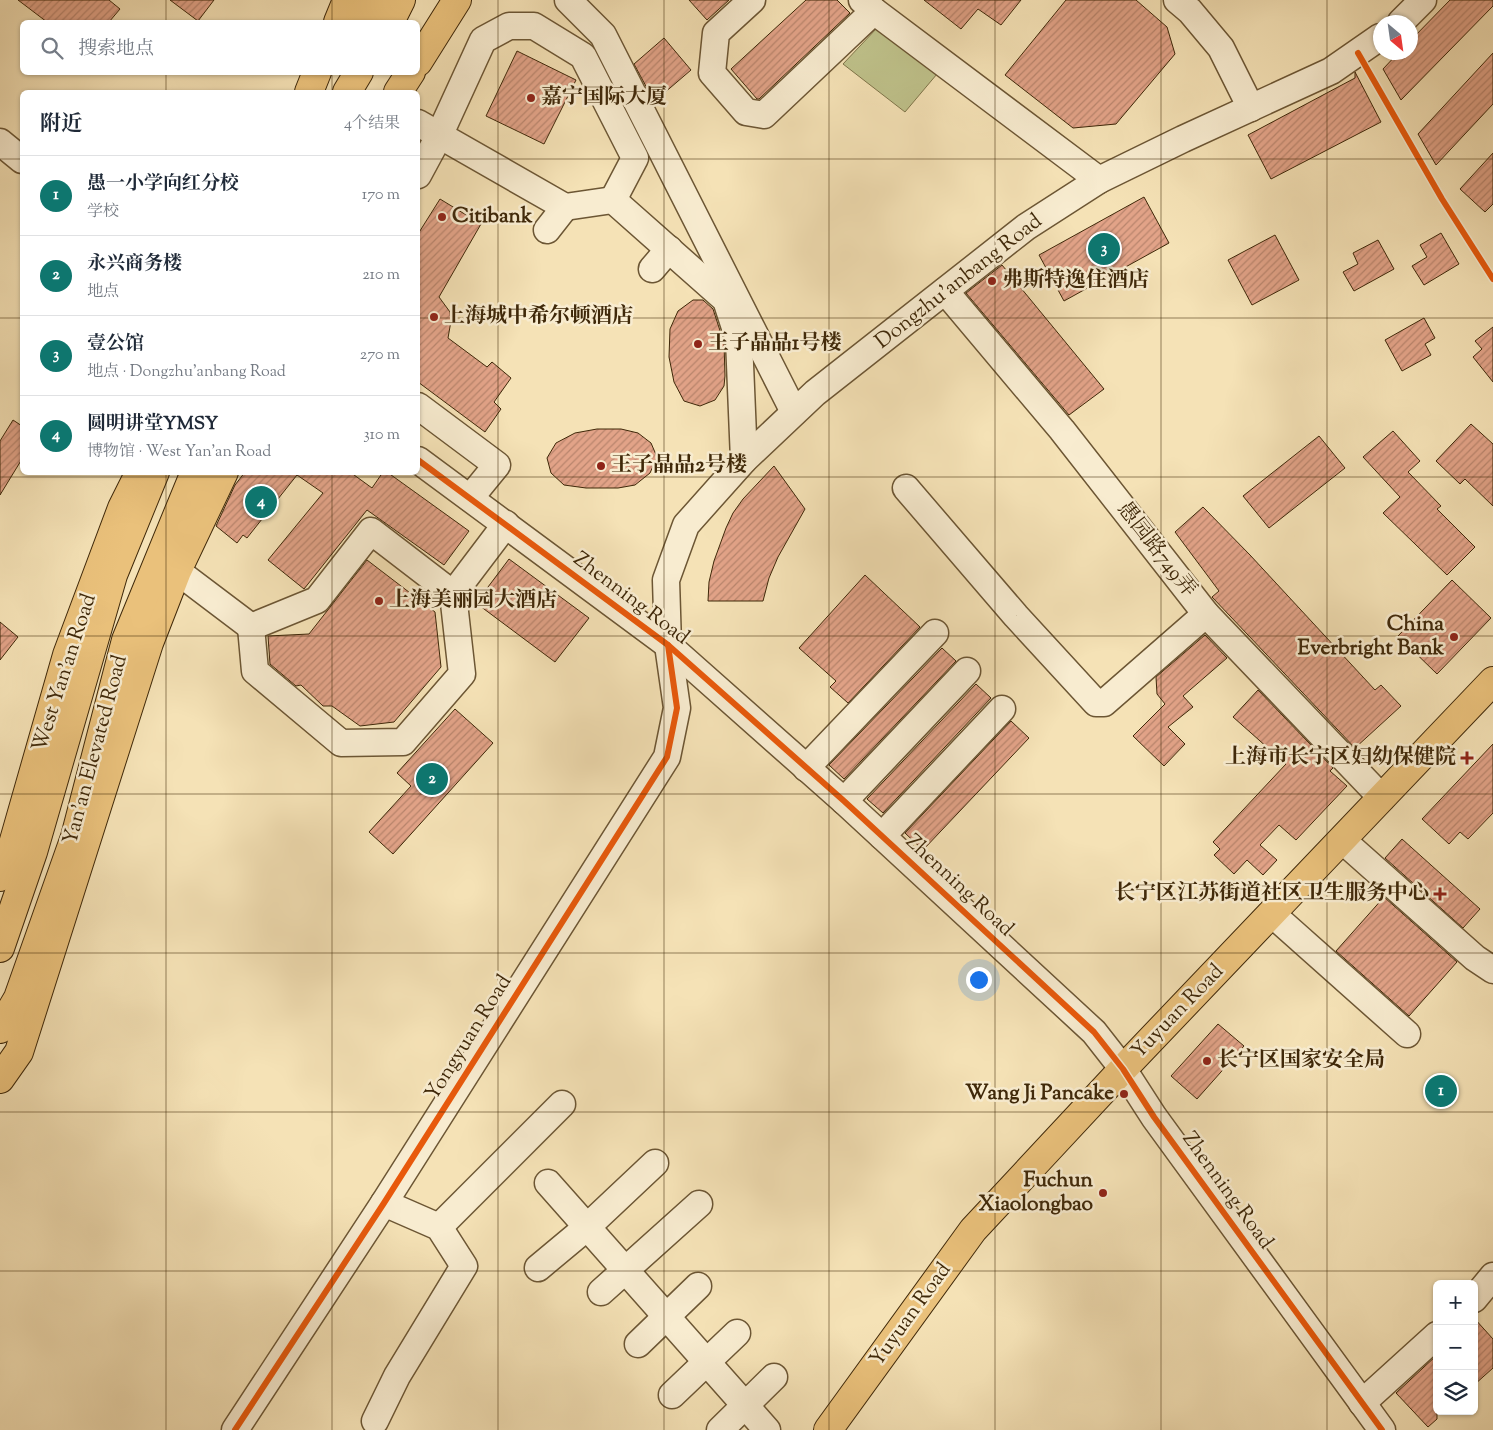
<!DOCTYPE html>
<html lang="zh">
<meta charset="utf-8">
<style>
body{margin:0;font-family:"Sorts Mill Goudy","Noto Serif SC",serif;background:#f2f2f3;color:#1f2937}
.controls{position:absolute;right:15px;bottom:15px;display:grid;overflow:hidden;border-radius:8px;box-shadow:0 1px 4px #0004}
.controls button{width:45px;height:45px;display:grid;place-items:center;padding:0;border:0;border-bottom:1px solid #e0e1e3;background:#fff;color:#1f2937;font:25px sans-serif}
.compass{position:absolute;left:1373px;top:15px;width:45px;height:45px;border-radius:50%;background:#fff;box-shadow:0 1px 4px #0004;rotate:151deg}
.you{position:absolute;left:978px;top:979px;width:18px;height:18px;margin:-12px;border:4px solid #fff;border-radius:50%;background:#1a73e8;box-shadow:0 0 0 8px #1a73e833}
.badge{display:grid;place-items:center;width:32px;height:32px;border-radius:50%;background:#0f766e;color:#fff;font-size:16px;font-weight:700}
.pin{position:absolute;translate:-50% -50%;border:2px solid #fff;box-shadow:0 1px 5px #0006}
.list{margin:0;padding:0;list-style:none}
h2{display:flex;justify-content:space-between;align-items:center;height:65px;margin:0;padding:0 20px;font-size:21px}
h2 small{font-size:16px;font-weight:400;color:#747a83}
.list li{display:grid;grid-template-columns:32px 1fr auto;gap:15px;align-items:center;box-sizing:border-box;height:80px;padding:0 20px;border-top:1px solid #e0e1e3}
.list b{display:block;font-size:19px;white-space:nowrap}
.list p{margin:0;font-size:16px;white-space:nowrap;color:#747a83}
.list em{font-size:16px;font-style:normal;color:#747a83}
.icon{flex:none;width:28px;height:28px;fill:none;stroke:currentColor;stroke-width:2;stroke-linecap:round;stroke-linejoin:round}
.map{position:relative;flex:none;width:1493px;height:1430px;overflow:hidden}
.search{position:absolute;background:#fff;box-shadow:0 1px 4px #0004;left:20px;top:20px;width:400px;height:55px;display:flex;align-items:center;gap:12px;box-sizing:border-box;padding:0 18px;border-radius:8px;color:#747a83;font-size:19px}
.panel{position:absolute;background:#fff;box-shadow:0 1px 4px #0004;left:20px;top:90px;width:400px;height:385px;border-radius:8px}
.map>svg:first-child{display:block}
.garden{fill:#bfc28b;stroke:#7f754a}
.building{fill:url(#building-hatch);stroke:#3f2809}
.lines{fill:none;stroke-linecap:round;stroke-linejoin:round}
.minor-casing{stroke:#6c5634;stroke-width:29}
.major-casing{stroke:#3f2809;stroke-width:30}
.highway-casing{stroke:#3f2809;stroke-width:30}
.minor{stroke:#f8ecd0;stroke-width:26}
.major{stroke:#eac17b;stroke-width:28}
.highway{stroke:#eac17b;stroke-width:28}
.cycleway-casing{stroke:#f8ecd0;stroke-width:9}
.cycleway{stroke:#e8590c;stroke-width:6}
.grid{fill:none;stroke:#3f2809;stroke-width:1;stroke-opacity:0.55}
.poi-dot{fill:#8f2418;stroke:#f8ecd0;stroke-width:2}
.labels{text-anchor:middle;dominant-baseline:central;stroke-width:5;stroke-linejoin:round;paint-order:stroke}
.poi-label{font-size:21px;font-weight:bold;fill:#3f2809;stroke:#f8ecd0;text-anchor:start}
.street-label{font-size:21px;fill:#3f2809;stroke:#f8ecd0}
</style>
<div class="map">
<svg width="1493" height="1430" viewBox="0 0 1493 1430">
<defs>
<pattern id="building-hatch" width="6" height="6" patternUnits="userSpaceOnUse" patternTransform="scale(1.25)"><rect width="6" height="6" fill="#e2a388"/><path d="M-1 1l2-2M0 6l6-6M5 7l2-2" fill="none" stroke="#b9856d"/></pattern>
</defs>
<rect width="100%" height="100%" fill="#f5e2b6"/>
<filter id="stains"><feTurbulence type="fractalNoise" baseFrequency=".004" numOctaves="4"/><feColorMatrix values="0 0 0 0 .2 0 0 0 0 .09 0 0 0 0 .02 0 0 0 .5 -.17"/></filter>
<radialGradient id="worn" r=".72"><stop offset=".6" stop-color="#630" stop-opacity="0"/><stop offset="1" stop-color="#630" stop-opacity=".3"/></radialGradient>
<!-- garden -->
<polygon class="garden" points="877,28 937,74 905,112 843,64"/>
<!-- building -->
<g class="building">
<polygon points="18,0 109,0 120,9 109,22 47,22"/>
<polygon points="170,0 214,0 198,21"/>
<polygon points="689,0 729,0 707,20"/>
<polygon points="806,0 837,0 850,13 759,99 757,99 731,69"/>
<polygon points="924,0 1021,0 1001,25 978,9 961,29"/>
<polygon points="1066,0 1136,0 1167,27 1175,54 1116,124 1073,128 1005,75"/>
<polygon points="1450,0 1493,0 1493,6 1401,100 1383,69 1399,52 1410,52 1410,41"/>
<polygon points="664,38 691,70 656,100 648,90 634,64"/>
<polygon points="517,51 576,80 544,144 486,116"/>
<polygon points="1493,53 1493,104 1436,165 1418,134"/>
<polygon points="1355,72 1381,122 1271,179 1248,135 1355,78"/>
<polygon points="1493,153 1493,204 1485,212 1460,189"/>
<polygon points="1144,197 1169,243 1064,301 1039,255"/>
<polygon points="440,199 481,224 439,297 450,312 451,321 448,338 487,367 492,362 511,378 494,402 501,409 485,432 418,382 418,234"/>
<polygon points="1441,233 1459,264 1424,285 1412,266 1427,257 1420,245"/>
<polygon points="1275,235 1299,280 1252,305 1228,260"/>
<polygon points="1378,240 1394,269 1354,291 1343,272 1358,264 1353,253"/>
<polygon points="1002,265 1104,389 1069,415 966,293"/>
<polygon points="693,300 703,300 713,309 724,343 725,376 724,386 715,400 700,406 684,401 674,382 669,357 670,329 678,311"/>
<polygon points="1424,318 1435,338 1425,344 1431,355 1402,371 1385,340"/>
<polygon points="1493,327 1493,382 1473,357 1482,349 1475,341"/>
<polygon points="13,420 22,426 22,459 0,495 0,441"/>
<polygon points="1471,424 1493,444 1493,506 1465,479 1460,484 1436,461"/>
<polygon points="597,429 621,429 638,433 651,443 657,457 650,473 635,485 618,488 586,488 564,485 551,473 547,458 556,443 575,433"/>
<polygon points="1393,431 1420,461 1408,472 1441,506 1437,509 1475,547 1447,575 1383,513 1400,497 1363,457"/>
<polygon points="1319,436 1345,468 1269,528 1243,496"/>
<polygon points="774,466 805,509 778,557 769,578 763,601 708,601 709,582 714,561 726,528 733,513 743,499"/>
<polygon points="245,472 350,472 372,488 383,472 387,472 469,531 444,565 367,510 304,589 268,560 323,493 297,475 247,538 243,535 237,543 216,526 235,485"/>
<polygon points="1203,507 1250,555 1375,690 1381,685 1401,706 1355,748 1212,597 1219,591 1175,532"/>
<polygon points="509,559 589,618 555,662 476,603"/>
<polygon points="367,560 435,612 441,667 394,722 360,726 332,706 323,706 301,685 296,686 270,664 268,636 309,634"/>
<polygon points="865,575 920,627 848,703 830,687 836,681 799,648"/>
<polygon points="1452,580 1491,618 1437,674 1398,636"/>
<polygon points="0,622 18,637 0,660"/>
<polygon points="1205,635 1227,658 1183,696 1193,707 1168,727 1185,744 1164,766 1133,736 1165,704 1157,694 1156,677"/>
<polygon points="942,648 956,661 844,779 829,765"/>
<polygon points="976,684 991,698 883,813 867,799"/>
<polygon points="1258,690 1333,768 1330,771 1347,786 1296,840 1279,825 1260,845 1277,860 1263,875 1247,860 1234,874 1214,855 1220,849 1213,842 1286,764 1233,717"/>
<polygon points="455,709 493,743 393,854 369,832 411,786 397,773"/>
<polygon points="1011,721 1029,738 923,850 905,833"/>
<polygon points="1493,744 1493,813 1468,839 1460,832 1449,844 1422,819"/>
<polygon points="1402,839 1480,909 1463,928 1385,858"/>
<polygon points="1384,897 1457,962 1409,1016 1336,951"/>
<polygon points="1218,1024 1244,1046 1197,1099 1171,1076"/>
<polygon points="1474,1318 1493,1339 1493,1368 1474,1385"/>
<polygon points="1437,1355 1437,1419 1428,1427 1396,1393"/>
</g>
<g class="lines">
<!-- minor casing -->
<g class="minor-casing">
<g id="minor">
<polyline points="568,0 603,35 794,412"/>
<polyline points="752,0 716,33 712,73 746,112 764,115 874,11"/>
<polyline points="862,0 874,11 1099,180"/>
<polyline points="1177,0 1190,11 1221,48 1251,108"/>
<polyline points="1401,22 1423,0"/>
<polyline points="418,123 565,207 613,200 726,300 739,340 744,460"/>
<polyline points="0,142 22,160"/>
<polyline points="418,175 439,136 483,40 509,26 534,26 583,56 635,158 613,200"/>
<polyline points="547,230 565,207"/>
<polyline points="652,269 669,249"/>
<polyline points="945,291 1062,430 1206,614 1382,798"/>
<polyline points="418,406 497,465 470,498"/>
<polyline points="418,460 668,645 844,801 1094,1032 1123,1069 1154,1117 1382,1430"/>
<polyline points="906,488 1016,616 1096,703 1104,703 1206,614"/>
<polyline points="177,571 251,627 317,600 371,531 453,594"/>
<polyline points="251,627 255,671 341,743 403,742 462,674 453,594 506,524"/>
<polyline points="806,768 935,633"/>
<polyline points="844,801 967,671"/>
<polyline points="882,836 1002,709"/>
<polyline points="1342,840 1475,958 1493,970"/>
<polyline points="1272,914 1407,1034"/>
<polyline points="548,1183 767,1430"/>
<polyline points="439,1227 562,1104"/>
<polyline points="538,1268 586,1228 655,1163"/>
<polyline points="601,1292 699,1204"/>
<polyline points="1474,1299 1493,1276"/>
<polyline points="638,1344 698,1286"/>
<polyline points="672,1395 737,1333"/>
<polyline points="1362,1403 1437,1335"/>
<polyline points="375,1421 397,1376 464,1266 439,1227 384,1203"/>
<polyline points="235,1430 384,1203 667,757 677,708 668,645 666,580 686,525 744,460 815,393 1026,227 1099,180 1183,139 1331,71 1380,37"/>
<polyline points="720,1430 774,1377"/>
</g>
</g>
<!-- major casing -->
<g class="major-casing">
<g id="major">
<polyline points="338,22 347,0"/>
<polyline points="375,22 384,0"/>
<polyline points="309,92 317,72"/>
<polyline points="0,877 13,844 67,655 122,508 140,472"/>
<polyline points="0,1079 19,1052 149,643 177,571 224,472"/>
<polyline points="828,1430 973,1230 1123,1069 1493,681"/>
</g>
</g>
<!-- highway casing -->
<g class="highway-casing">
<g id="highway">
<polyline points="362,22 369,0"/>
<polyline points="390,22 401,0"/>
<polyline points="418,62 457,0"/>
<polyline points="347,92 359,72"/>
<polyline points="398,92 411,72"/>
<polyline points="0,948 33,852 113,575 155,472"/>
<polyline points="0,1029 18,998 75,837 126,640 195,472"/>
</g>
</g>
<!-- minor -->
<use href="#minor" class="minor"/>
<!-- major -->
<use href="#major" class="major"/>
<!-- highway -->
<use href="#highway" class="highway"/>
<!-- cycleway casing -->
<g class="cycleway-casing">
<g id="cycleway">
<polyline points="1358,53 1442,199 1493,279"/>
<polyline points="418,460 668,645 844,801 1094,1032 1123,1069 1154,1117 1382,1430"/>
<polyline points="235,1430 384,1203 667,757 677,708 668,645"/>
</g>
</g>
<!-- cycleway -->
<use href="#cycleway" class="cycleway"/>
</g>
<!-- grid -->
<path class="grid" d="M 166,0 L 166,22M 332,0 L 332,22M 498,0 L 498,1430M 664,0 L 664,1430M 829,0 L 829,1430M 995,0 L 995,1430M 1161,0 L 1161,1430M 1327,0 L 1327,1430M 166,72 L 166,92M 332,72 L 332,92M 0,159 L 22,159M 418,159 L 1493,159M 0,318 L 22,318M 418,318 L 1493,318M 166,472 L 166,1430M 332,472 L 332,1430M 0,477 L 1493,477M 0,636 L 1493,636M 0,794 L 1493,794M 0,953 L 1493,953M 0,1112 L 1493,1112M 0,1271 L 1493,1271"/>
<!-- markers -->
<g class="poi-dot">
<circle cx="531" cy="98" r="5"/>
<circle cx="442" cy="217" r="5"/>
<circle cx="992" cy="281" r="5"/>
<circle cx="434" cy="317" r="5"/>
<circle cx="698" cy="344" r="5"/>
<circle cx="601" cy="466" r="5"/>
<circle cx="379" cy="601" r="5"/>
<circle cx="1454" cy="637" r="5"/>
<path d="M1464.5 750.5h5v5h5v5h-5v5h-5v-5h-5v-5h5z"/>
<path d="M1437.5 886.5h5v5h5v5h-5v5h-5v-5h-5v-5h5z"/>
<circle cx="1207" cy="1061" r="5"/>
<circle cx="1124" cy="1094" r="5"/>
<circle cx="1103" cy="1193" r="5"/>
</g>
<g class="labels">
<!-- poi labels -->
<g class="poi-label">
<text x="541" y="98">嘉宁国际大厦</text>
<text x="452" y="217">Citibank</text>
<text x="1002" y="281">弗斯特逸住酒店</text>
<text x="444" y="317">上海城中希尔顿酒店</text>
<text x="708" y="344">王子晶品1号楼</text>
<text x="611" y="466">王子晶品2号楼</text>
<text x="389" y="601">上海美丽园大酒店</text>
<text x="1444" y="625" text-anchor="end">China<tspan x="1444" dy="24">Everbright Bank</tspan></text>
<text x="1456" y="758" text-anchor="end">上海市长宁区妇幼保健院</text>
<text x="1429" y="894" text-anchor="end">长宁区江苏街道社区卫生服务中心</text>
<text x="1217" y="1061">长宁区国家安全局</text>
<text x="1114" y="1094" text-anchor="end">Wang Ji Pancake</text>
<text x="1093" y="1181" text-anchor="end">Fuchun<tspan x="1093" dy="24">Xiaolongbao</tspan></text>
</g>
<!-- street labels -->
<g class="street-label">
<text transform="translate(959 282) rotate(-38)">Dongzhu'anbang Road</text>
<text transform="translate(1156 550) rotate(52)">愚园路749弄</text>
<text transform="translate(631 599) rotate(37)">Zhenning Road</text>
<text transform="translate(65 673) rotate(-72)">West Yan'an Road</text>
<text transform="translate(96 750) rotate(-75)">Yan'an Elevated Road</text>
<text transform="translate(959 886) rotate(43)">Zhenning Road</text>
<text transform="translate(1178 1012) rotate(-46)">Yuyuan Road</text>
<text transform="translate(469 1038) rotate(-58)">Yongyuan Road</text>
<text transform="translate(1227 1191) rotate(54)">Zhenning Road</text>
<text transform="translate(911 1315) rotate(-54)">Yuyuan Road</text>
</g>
</g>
<rect width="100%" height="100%" filter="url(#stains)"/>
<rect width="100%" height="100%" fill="url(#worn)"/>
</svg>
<div class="controls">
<button>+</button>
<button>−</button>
<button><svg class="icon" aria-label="layers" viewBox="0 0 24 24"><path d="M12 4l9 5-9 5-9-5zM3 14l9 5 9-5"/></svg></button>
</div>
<svg class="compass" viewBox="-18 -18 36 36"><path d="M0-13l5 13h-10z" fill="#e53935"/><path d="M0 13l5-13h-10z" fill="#747a83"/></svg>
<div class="you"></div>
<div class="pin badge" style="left:1441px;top:1091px">1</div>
<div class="pin badge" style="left:432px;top:779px">2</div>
<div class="pin badge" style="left:1104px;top:249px">3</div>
<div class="pin badge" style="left:261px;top:502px">4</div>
<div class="search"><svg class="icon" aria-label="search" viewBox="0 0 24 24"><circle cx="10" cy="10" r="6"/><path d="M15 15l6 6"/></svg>搜索地点</div>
<section class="panel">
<h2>附近<small>4个结果</small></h2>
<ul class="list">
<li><span class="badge">1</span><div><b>愚一小学向红分校</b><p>学校</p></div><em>170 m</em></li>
<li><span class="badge">2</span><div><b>永兴商务楼</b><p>地点</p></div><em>210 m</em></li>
<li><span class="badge">3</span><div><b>壹公馆</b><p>地点 · Dongzhu'anbang Road</p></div><em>270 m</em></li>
<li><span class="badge">4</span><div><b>圆明讲堂YMSY</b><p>博物馆 · West Yan'an Road</p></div><em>310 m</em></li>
</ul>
</section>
</div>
